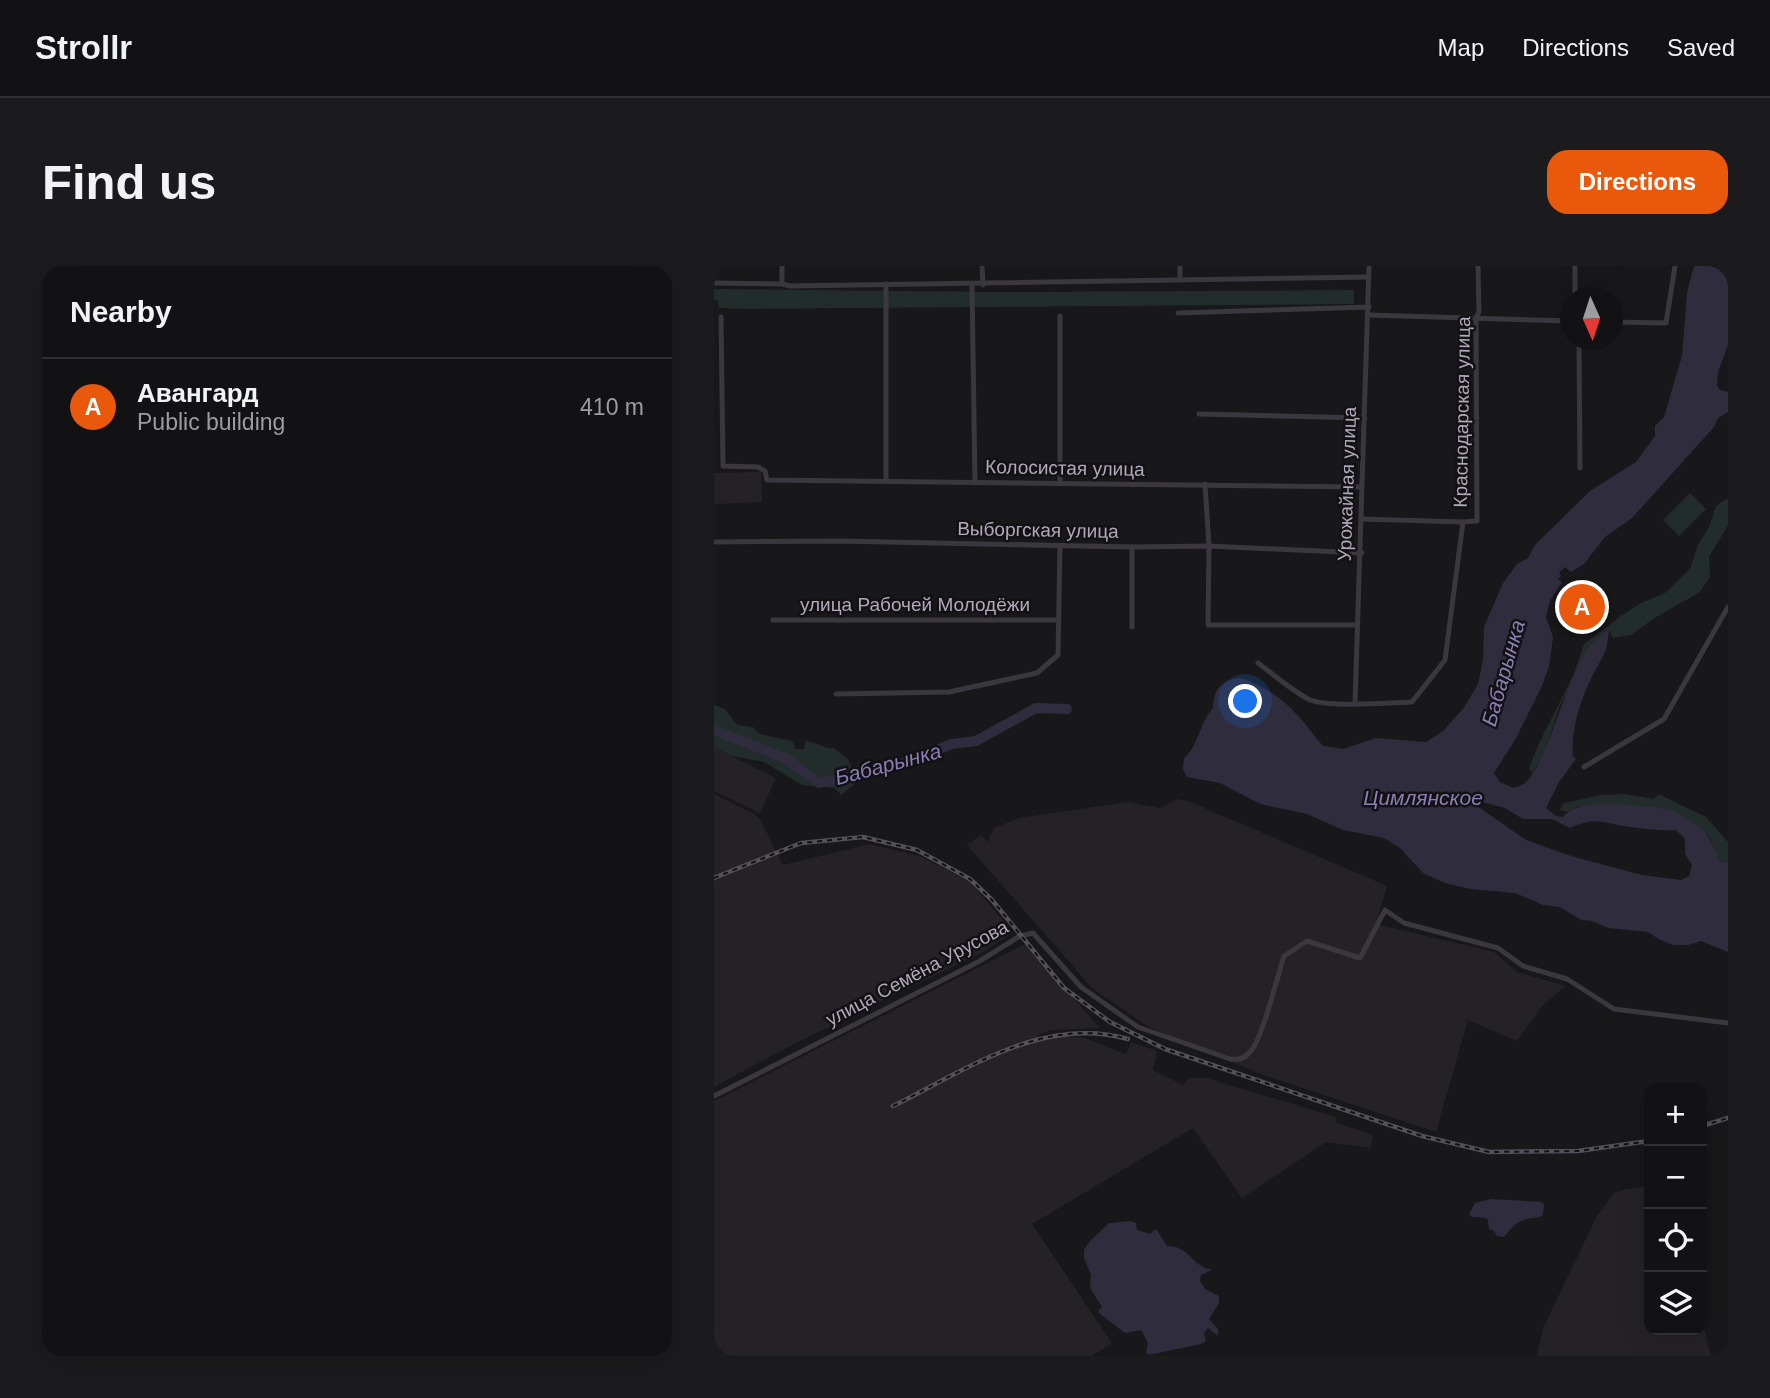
<!DOCTYPE html>
<meta charset="utf-8">
<style>
body{margin:0;font-family:Arial,sans-serif;background:#1b1a1c;color:#f1f3f6}
.controls{position:absolute;right:21px;bottom:21px;display:grid;overflow:hidden;border-radius:14px;box-shadow:0 7px 28px #0002}
.controls button{width:63px;height:63px;display:grid;place-items:center;padding:0;border:0;border-bottom:2px solid #313133;background:#121113;color:#f1f3f6;font:35px sans-serif}
.compass{position:absolute;left:846px;top:21px;width:63px;height:63px;border-radius:50%;background:#121113;box-shadow:0 7px 28px #0002;rotate:177deg}
.you{position:absolute;left:532px;top:436px;width:24px;height:24px;margin:-18px;border:5px solid #fff;border-radius:50%;background:#1a73e8;box-shadow:0 0 0 10px #1a73e833}
.badge{display:grid;place-items:center;width:46px;height:46px;border-radius:50%;background:#ea580c;color:#fff;font-size:23px;font-weight:700}
.pin{position:absolute;translate:-50% -50%;border:4px solid #fff;box-shadow:0 2px 7px #0006}
.list{margin:0;padding:0;list-style:none}
h2{display:flex;justify-content:space-between;align-items:center;height:91px;margin:0;padding:0 28px;font-size:30px}
h2 small{font-size:23px;font-weight:400;color:#9c9da0}
.list li{display:grid;grid-template-columns:46px 1fr auto;gap:21px;align-items:center;box-sizing:border-box;height:98px;padding:0 28px;border-top:2px solid #313133}
.list b{display:block;font-size:26px;white-space:nowrap}
.list p{margin:0;font-size:23px;white-space:nowrap;color:#9c9da0}
.list em{font-size:23px;font-style:normal;color:#9c9da0}
.icon{flex:none;width:38px;height:38px;fill:none;stroke:currentColor;stroke-width:2;stroke-linecap:round;stroke-linejoin:round}
.map{position:relative;flex:none;width:1014px;height:1090px;overflow:hidden;border-radius:21px}
header{display:flex;align-items:center;gap:42px;box-sizing:border-box;height:98px;padding:0 35px;background:#121113;border-bottom:2px solid #313133}
header strong{font-size:33px}
nav{display:flex;gap:38px;margin-inline-start:auto;font-size:24px}
.intro{display:flex;align-items:center;justify-content:space-between;box-sizing:border-box;height:168px;padding:0 42px}
h1{margin:0;font-size:49px}
.button{padding:18px 32px;border-radius:21px;background:#ea580c;color:#fff;font-size:24px;font-weight:700}
main{display:flex;gap:42px;padding:0 42px}
aside{flex:1;background:#121113;border-radius:21px;box-shadow:0 7px 28px #0002}
.map>svg:first-child{display:block}
.built{fill:#252226}
.green{fill:#222c2a}
.water{fill:#2f2c3d;fill-rule:evenodd}
.lines{fill:none;stroke-linecap:round;stroke-linejoin:round}
.river{stroke:#2f2c3d;stroke-width:10}
.street{stroke:#3b373e;stroke-width:5}
.rail-casing{stroke:#545059;stroke-width:4.5}
.rail{stroke:#131114;stroke-width:2;stroke-dasharray:5;stroke-linecap:butt}
.labels{text-anchor:middle;dominant-baseline:central;stroke-width:5;stroke-linejoin:round;paint-order:stroke}
.street-label{font-size:19px;fill:#afa9b9;stroke:#131114}
.water-label{font-size:21px;font-style:italic;fill:#897fb4;stroke:#131114}
</style>
<header>
<strong>Strollr</strong>
<nav><a>Map</a><a>Directions</a><a>Saved</a></nav>
</header>
<div class="intro"><h1>Find us</h1><a class="button">Directions</a></div>
<main>
<aside>
<h2>Nearby<small></small></h2>
<ul class="list">
<li><span class="badge">A</span><div><b>Авангард</b><p>Public building</p></div><em>410 m</em></li>
</ul>
</aside>
<div class="map">
<svg width="1014" height="1090" viewBox="0 0 1014 1090">
<rect width="100%" height="100%" fill="#181719"/>
<!-- built -->
<g class="built">
<polygon points="47,206 48,236 0,238 0,207"/>
<polygon points="0,481 62,512 46,547 0,525"/>
<polygon points="0,528 40,548 47,555 69,599 156,578 208,591 256,616 299,666 271,685 78,779 0,821"/>
<polygon points="463,533 474,535 673,620 662,658 780,686 803,706 852,720 828,740 803,775 754,754 722,866 549,809 435,761 378,722 253,579 267,569 274,576 280,562 305,552 414,536 446,542"/>
<polygon points="311,678 386,762 338,764 323,769 325,774 350,769 371,772 412,788 417,776 443,785 439,804 469,819 474,812 493,812 622,851 623,857 659,869 657,882 612,876 528,932 479,862 318,958 398,1077 378,1090 0,1090 0,835"/>
<polygon points="929,921 935,923 935,1064 988,1064 988,1052 997,1090 823,1090 829,1062 883,950 899,928 912,923"/>
</g>
<!-- green -->
<g class="green">
<polygon points="0,23 289,26 640,24 640,38 29,43 5,42 3,34 0,34"/>
<polygon points="976,227 992,243 965,270 949,254"/>
<polygon points="1012,233 1014,233 1014,259 995,291 996,311 986,326 939,353 917,369 899,372 895,364 874,385 846,439 830,488 818,508 815,501 827,473 859,410 870,378 907,350 927,337 951,327 976,303 984,279 996,259 1002,240"/>
<polygon points="0,439 11,443 23,459 39,461 46,468 78,475 82,483 90,483 92,474 114,482 120,482 134,493 143,516 127,529 121,522 88,519 50,496 18,490 0,481"/>
<polygon points="910,528 939,533 945,528 992,551 1014,576 1014,597 1006,595 995,570 961,546 894,539 862,541 853,546 846,544 850,537 887,529"/>
</g>
<!-- water -->
<g class="water">
<path d="M 980,0 L 1014,0 L 1014,79 L 1004,106 L 1003,120 L 1006,124 L 1014,126 L 1014,146 L 1004,152 L 1000,161 L 918,252 L 891,271 L 870,298 L 857,306 L 851,301 L 845,307 L 847,310 L 844,313 L 848,316 L 836,335 L 832,351 L 839,371 L 835,401 L 827,422 L 801,474 L 780,507 L 786,516 L 799,522 C 804,520 810,519 813,515 C 842,483 855,381 895,364 C 893,391 886,393 876,415 C 866,436 856,467 859,491 L 862,493 L 845,516 L 832,542 L 842,550 L 849,551 C 853,547 856,543 862,542 C 882,535 939,539 960,545 C 966,547 973,552 979,556 C 994,565 999,579 1006,595 L 1014,597 L 1014,686 L 987,675 L 974,679 L 960,679 L 946,674 L 934,666 L 894,662 L 878,655 L 867,654 L 846,641 L 829,639 L 801,627 L 756,623 L 731,617 L 709,607 L 686,582 L 670,572 L 629,564 L 593,548 L 546,538 L 506,517 L 473,511 L 469,503 L 470,492 C 485,480 485,457 499,442 C 499,430 502,420 514,415 C 526,409 534,414 545,420 C 575,434 588,455 609,480 L 629,483 L 662,472 L 712,476 L 729,465 L 749,443 L 764,418 L 769,394 L 770,361 L 789,317 L 803,298 L 814,292 L 821,279 L 876,225 L 922,196 L 941,170 L 941,160 L 950,151 L 968,90 L 973,26 ZM 769,536 L 791,542 L 809,553 L 838,553 L 856,562 C 883,549 891,558 917,561 C 931,563 947,565 962,564 L 971,573 L 971,588 L 978,599 L 975,610 L 967,614 L 928,609 L 857,590 L 812,574 L 763,540 Z"/>
<path d="M 777,933 L 827,936 L 830,938 L 829,949 C 823,953 820,951 813,953 C 802,955 797,963 790,971 L 783,970 L 780,965 L 775,963 L 774,954 L 771,952 L 758,951 L 755,948 L 761,937 Z"/>
<path d="M 417,955 L 422,957 L 423,964 L 436,968 L 442,963 L 453,980 C 476,980 477,1000 498,1004 L 487,1009 L 486,1015 L 491,1023 L 505,1030 L 505,1037 L 495,1053 L 504,1063 L 504,1070 L 494,1062 L 490,1067 L 492,1075 L 487,1078 L 435,1089 L 432,1087 L 434,1077 L 427,1064 L 411,1067 L 386,1048 L 384,1045 L 388,1041 L 376,1022 L 377,1009 L 370,992 L 370,984 L 376,975 L 395,957 Z"/>
</g>
<g class="lines">
<!-- river -->
<polyline class="river" points="0,464 73,493 105,517 187,498 238,478 262,475 322,442 353,443"/>
<!-- street -->
<g class="street">
<polyline points="268,0 269,19"/>
<polyline points="466,0 466,13"/>
<polyline points="0,17 68,18 76,20 655,11"/>
<polyline points="68,18 68,0"/>
<polyline points="172,18 172,215"/>
<polyline points="258,19 261,217"/>
<polyline points="861,32 861,0"/>
<polyline points="464,47 655,41"/>
<polyline points="654,49 856,55"/>
<polyline points="346,50 346,217"/>
<polyline points="7,51 9,200 44,201 51,205 53,214 648,221"/>
<polyline points="898,56 952,57 961,0"/>
<polyline points="865,74 866,202"/>
<polyline points="485,148 651,152"/>
<polyline points="491,218 495,280 494,359 643,359"/>
<polyline points="648,253 749,256"/>
<polyline points="0,276 125,275 418,281 495,280 648,287"/>
<polyline points="59,354 343,354"/>
<polyline points="418,361 418,281"/>
<path d="M 544,397 C 560,409 576,423 594,433 C 612,442 675,437 698,436 L 731,394 L 749,256 L 763,255 L 762,53 L 765,45 L 764,0"/>
<polyline points="122,428 235,426 323,407 344,389 346,280"/>
<polyline points="641,437 655,0"/>
<polyline points="870,501 950,453 1014,341"/>
<path d="M 0,830 L 264,696 L 306,670 L 319,667 L 367,721 L 424,761 L 516,793 C 524,794 530,793 536,786 C 549,772 563,711 570,690 L 593,675 L 646,692 L 671,644 L 690,657 L 784,682 L 809,700 L 853,713 L 900,743 L 1014,757"/>
</g>
<!-- rail casing -->
<g class="rail-casing">
<g id="rail">
<polyline points="0,612 87,577 149,571 203,584 256,613 278,634 350,722 396,756 451,783 708,870 775,886 864,885 935,875"/>
<path d="M 179,840 C 252,804 329,749 414,773"/>
<polyline points="988,860 1014,852"/>
</g>
</g>
<!-- rail -->
<use href="#rail" class="rail"/>
</g>
<g class="labels">
<!-- street labels -->
<g class="street-label">
<text transform="translate(748 146) rotate(-89)">Краснодарская улица</text>
<text transform="translate(351 202) rotate(1)">Колосистая улица</text>
<text transform="translate(633 218) rotate(-88)">Урожайная улица</text>
<text transform="translate(324 264) rotate(1)">Выборгская улица</text>
<text x="201" y="338">улица Рабочей Молодёжи</text>
<text transform="translate(203 707) rotate(-28)">улица Семёна Урусова</text>
</g>
<!-- water labels -->
<g class="water-label">
<text transform="translate(789 407) rotate(-74)">Бабарынка</text>
<text transform="translate(174 498) rotate(-15)">Бабарынка</text>
<text x="709" y="531">Цимлянское</text>
</g>
</g>
</svg>
<div class="controls">
<button>+</button>
<button>−</button>
<button><svg class="icon" aria-label="locate" viewBox="0 0 24 24"><circle cx="12" cy="12" r="6"/><path d="M12 2v4M12 18v4M2 12h4M18 12h4"/></svg></button>
<button><svg class="icon" aria-label="layers" viewBox="0 0 24 24"><path d="M12 4l9 5-9 5-9-5zM3 14l9 5 9-5"/></svg></button>
</div>
<svg class="compass" viewBox="-18 -18 36 36"><path d="M0-13l5 13h-10z" fill="#e53935"/><path d="M0 13l5-13h-10z" fill="#9c9da0"/></svg>
<div class="you"></div>
<div class="pin badge" style="left:868px;top:341px">A</div>
</div>
</main>
